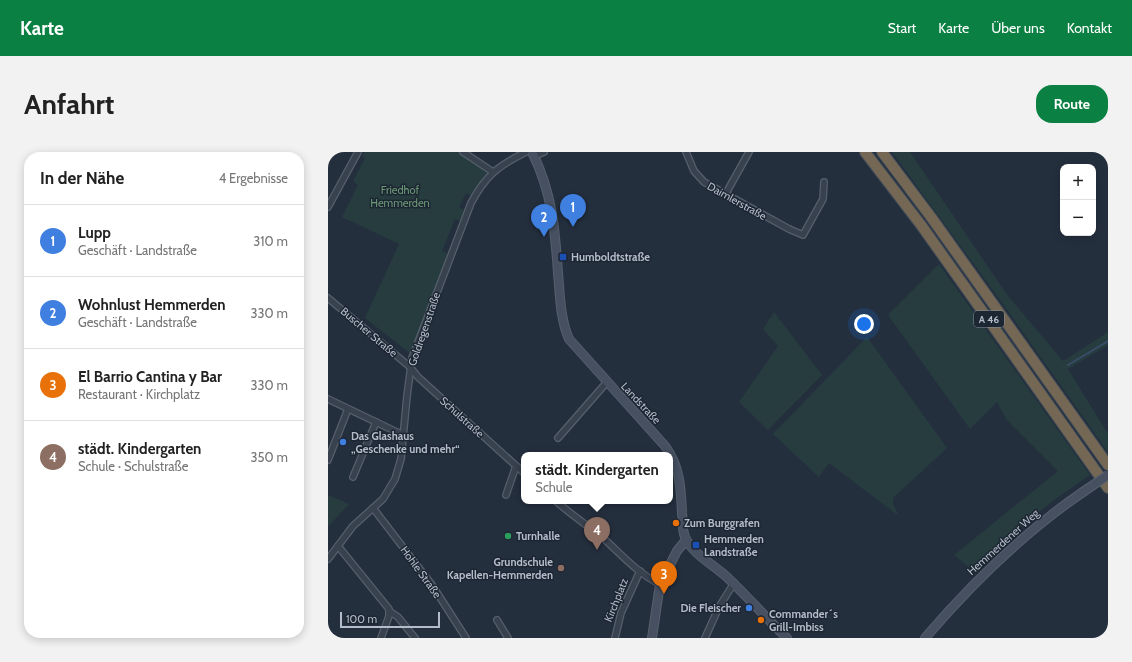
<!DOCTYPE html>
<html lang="de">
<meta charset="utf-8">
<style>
body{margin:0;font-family:Cabin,sans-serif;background:#f2f2f2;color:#222}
.controls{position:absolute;right:12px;top:12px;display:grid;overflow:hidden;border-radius:8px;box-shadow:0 2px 10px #0003}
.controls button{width:36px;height:36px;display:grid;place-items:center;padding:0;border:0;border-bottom:1px solid #e0e0e0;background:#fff;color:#222;font:20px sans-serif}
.scale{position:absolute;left:12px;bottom:10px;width:100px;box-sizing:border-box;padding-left:4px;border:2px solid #b4bcc9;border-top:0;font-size:11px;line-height:14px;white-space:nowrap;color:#b4bcc9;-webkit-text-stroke:3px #1d2633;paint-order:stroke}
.you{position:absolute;left:536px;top:172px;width:14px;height:14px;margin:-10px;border:3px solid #fff;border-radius:50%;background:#1a73e8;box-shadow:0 0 0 6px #1a73e833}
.badge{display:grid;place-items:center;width:26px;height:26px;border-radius:50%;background:#0b8043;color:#fff;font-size:13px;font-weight:700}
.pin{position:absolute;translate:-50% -33px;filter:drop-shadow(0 1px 2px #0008)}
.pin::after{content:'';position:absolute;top:21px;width:14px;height:12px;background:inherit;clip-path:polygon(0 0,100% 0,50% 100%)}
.popup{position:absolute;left:193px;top:300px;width:152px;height:52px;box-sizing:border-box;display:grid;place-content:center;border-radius:8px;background:#fff;filter:drop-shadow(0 1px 3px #0005);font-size:13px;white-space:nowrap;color:#767676}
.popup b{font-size:15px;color:#222}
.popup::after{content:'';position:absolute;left:50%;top:100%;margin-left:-8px;border:8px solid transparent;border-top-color:#fff}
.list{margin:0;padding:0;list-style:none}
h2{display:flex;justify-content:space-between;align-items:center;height:52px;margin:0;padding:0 16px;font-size:17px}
h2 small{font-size:13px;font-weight:400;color:#767676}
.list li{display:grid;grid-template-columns:26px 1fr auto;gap:12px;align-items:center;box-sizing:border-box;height:72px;padding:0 16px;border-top:1px solid #e0e0e0}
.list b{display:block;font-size:15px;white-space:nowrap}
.list p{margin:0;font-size:13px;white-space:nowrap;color:#767676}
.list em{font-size:13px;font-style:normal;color:#767676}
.map{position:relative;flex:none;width:780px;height:486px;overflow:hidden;border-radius:16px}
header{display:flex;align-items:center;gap:24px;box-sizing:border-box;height:56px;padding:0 20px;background:#0b8043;color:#fff}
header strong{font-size:19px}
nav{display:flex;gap:22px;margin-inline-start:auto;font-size:14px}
.intro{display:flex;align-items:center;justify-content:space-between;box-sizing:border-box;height:96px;padding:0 24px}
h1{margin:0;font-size:28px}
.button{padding:10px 18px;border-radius:16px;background:#0b8043;color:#fff;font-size:14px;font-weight:700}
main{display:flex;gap:24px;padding:0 24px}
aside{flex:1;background:#fff;border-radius:16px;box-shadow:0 2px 10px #0003}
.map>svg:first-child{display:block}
.green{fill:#263c3f}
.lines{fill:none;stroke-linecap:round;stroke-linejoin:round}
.stream{stroke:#394c67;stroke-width:2}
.street-casing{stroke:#565f6c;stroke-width:8}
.secondary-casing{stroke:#565f6c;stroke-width:10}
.highway-casing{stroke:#434c59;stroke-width:12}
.street{stroke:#38414e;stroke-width:5.5}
.secondary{stroke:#465061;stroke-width:8}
.highway{stroke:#746855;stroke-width:10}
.secondary-bridge-casing{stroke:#565f6c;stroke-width:10;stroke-linecap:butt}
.secondary-bridge{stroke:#465061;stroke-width:8}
.transit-dot{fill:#1a4fb4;stroke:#1d2633;stroke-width:1.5}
.shop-dot{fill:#3f7fe0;stroke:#1d2633;stroke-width:1.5}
.food-dot{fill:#e8710a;stroke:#1d2633;stroke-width:1.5}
.leisure-dot{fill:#2e9e5b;stroke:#1d2633;stroke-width:1.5}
.education-dot{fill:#8d6e63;stroke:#1d2633;stroke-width:1.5}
.labels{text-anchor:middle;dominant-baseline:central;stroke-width:3;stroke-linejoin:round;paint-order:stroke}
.shield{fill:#1d2633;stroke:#878f9c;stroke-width:1}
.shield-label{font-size:10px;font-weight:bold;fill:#b4bcc9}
.park-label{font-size:11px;fill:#6b9a76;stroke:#1d2633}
.street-label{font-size:11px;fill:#b4bcc9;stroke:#1d2633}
.poi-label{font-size:11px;font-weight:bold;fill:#b4bcc9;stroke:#1d2633;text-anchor:start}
</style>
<header>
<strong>Karte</strong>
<nav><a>Start</a><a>Karte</a><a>Über uns</a><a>Kontakt</a></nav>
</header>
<div class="intro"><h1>Anfahrt</h1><a class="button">Route</a></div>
<main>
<aside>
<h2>In der Nähe<small>4 Ergebnisse</small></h2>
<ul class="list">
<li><span class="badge" style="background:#3f7fe0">1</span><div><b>Lupp</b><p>Geschäft · Landstraße</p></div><em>310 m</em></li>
<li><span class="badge" style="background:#3f7fe0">2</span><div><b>Wohnlust Hemmerden</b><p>Geschäft · Landstraße</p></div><em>330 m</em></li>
<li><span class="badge" style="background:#e8710a">3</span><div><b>El Barrio Cantina y Bar</b><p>Restaurant · Kirchplatz</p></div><em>330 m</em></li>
<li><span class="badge" style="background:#8d6e63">4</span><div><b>städt. Kindergarten</b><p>Schule · Schulstraße</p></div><em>350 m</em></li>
</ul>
</aside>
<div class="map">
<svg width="780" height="486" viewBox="0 0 780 486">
<rect width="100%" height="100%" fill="#242f3e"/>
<!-- green -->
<g class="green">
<polygon points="36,0 131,0 159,19 143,44 138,41 131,55 136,58 132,69 127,67 114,99 120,102 83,202 37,166 71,92 14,65 30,33 25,29 37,6 34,5"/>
<polygon points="564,0 582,0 680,144 735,209 780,180 780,193 740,217 780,282 780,300 677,155"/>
<polygon points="611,112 762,323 726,348 693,375 646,419 626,403 730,319 678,267 669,250 642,277 560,163"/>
<polygon points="446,160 494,223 440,278 411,250 450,194 435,177"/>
<polygon points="539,185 619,296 565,346 565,352 571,364 501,311 491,325 445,282"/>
<polygon points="0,343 21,352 0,375"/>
</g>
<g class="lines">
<!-- stream -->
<polyline class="stream" points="740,213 780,189"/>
<!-- street casing -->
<g class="street-casing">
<g id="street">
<polyline points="135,0 165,20"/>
<polyline points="358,0 366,19 376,30 461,77 475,83 495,47 496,30"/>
<polyline points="206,4 216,0"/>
<polyline points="397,43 421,0"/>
<polyline points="0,55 30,0"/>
<polyline points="0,146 82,215 90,225 196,321"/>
<polyline points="0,247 75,283"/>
<polyline points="230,286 279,230"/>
<polyline points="0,308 20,257"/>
<polyline points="25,325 48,270"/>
<polyline points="178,343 188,314"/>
<path d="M 228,349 C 242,362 259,373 274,385 C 292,401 310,422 332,432"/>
<polyline points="45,356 104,433 138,486"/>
<polyline points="10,394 61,457 61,464 53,486"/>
<path d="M 0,407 L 25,374 L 55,347 L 67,327 L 73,307 L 79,244 L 84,206 L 143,51 C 158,23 170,14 198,0"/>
<polyline points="61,459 70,465 87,486"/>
<polyline points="169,468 180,486"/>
<polyline points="287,486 293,461 312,419"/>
<polyline points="377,486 391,455 406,431"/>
</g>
</g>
<!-- secondary casing -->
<g class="secondary-casing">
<g id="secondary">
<path d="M 204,0 C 224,40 227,77 230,121 C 232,142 232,167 241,187 L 337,294 C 352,314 353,336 354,361 C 355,369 354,378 357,385 C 363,401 389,415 401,427 C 421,446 439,467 459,486"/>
<polyline points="324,486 332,432 349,399 358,388"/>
<path d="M 597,486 C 644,431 695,381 755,340"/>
</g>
</g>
<!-- highway casing -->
<g class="highway-casing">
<g id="highway">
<polyline points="537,0 593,73 780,336"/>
<polyline points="554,0 603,65 780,313"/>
</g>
</g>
<!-- street -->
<use href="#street" class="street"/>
<!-- secondary -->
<use href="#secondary" class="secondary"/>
<!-- highway -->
<use href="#highway" class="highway"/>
<!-- secondary-bridge casing -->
<g class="secondary-bridge-casing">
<polyline id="secondary-bridge" points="755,340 780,323"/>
</g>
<!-- secondary-bridge -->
<use href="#secondary-bridge" class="secondary-bridge"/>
</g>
<!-- markers -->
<g class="transit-dot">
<rect x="231" y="101" width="8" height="8" rx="2"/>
<rect x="364" y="389" width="8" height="8" rx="2"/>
</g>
<g class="shop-dot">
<circle cx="15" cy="290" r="4"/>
<circle cx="421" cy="456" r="4"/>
</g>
<g class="food-dot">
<circle cx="348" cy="371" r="4"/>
<circle cx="433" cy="468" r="4"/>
</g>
<circle class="leisure-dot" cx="180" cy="384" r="4"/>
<circle class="education-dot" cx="233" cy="416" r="4"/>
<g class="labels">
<!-- shield labels -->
<rect class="shield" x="646" y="159" width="30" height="16" rx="3"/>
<g class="shield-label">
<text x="661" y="167">A 46</text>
</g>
<!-- park labels -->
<g class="park-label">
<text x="72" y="38">Friedhof<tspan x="72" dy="13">Hemmerden</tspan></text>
</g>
<!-- street labels -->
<g class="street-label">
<text transform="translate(409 49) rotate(29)">Daimlerstraße</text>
<text transform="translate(96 177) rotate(-71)">Goldregenstraße</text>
<text transform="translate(41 180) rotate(40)">Buscher Straße</text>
<text transform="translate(313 251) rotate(47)">Landstraße</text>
<text transform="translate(134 265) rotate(42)">Schulstraße</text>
<text transform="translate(675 390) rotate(-42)">Hemmerdener Weg</text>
<text transform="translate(93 420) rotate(54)">Hohle Straße</text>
<text transform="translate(288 448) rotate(-68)">Kirchplatz</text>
</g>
<!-- poi labels -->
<g class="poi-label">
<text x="243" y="105">Humboldtstraße</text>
<text x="23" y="284">Das Glashaus<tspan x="23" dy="13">„Geschenke und mehr“</tspan></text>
<text x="356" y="371">Zum Burggrafen</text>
<text x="188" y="384">Turnhalle</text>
<text x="376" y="387">Hemmerden<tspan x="376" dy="13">Landstraße</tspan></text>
<text x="225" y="410" text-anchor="end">Grundschule<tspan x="225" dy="13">Kapellen-Hemmerden</tspan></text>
<text x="413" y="456" text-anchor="end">Die Fleischer</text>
<text x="441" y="462">Commander´s<tspan x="441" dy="13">Grill-Imbiss</tspan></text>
</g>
</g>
</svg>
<div class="controls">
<button>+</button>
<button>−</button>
</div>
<div class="scale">100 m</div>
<div class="you"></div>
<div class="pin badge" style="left:245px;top:75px;background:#3f7fe0">1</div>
<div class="pin badge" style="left:216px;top:85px;background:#3f7fe0">2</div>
<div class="pin badge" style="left:336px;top:442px;background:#e8710a">3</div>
<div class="pin badge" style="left:269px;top:398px;background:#8d6e63">4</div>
<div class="popup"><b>städt. Kindergarten</b>Schule</div>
</div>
</main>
